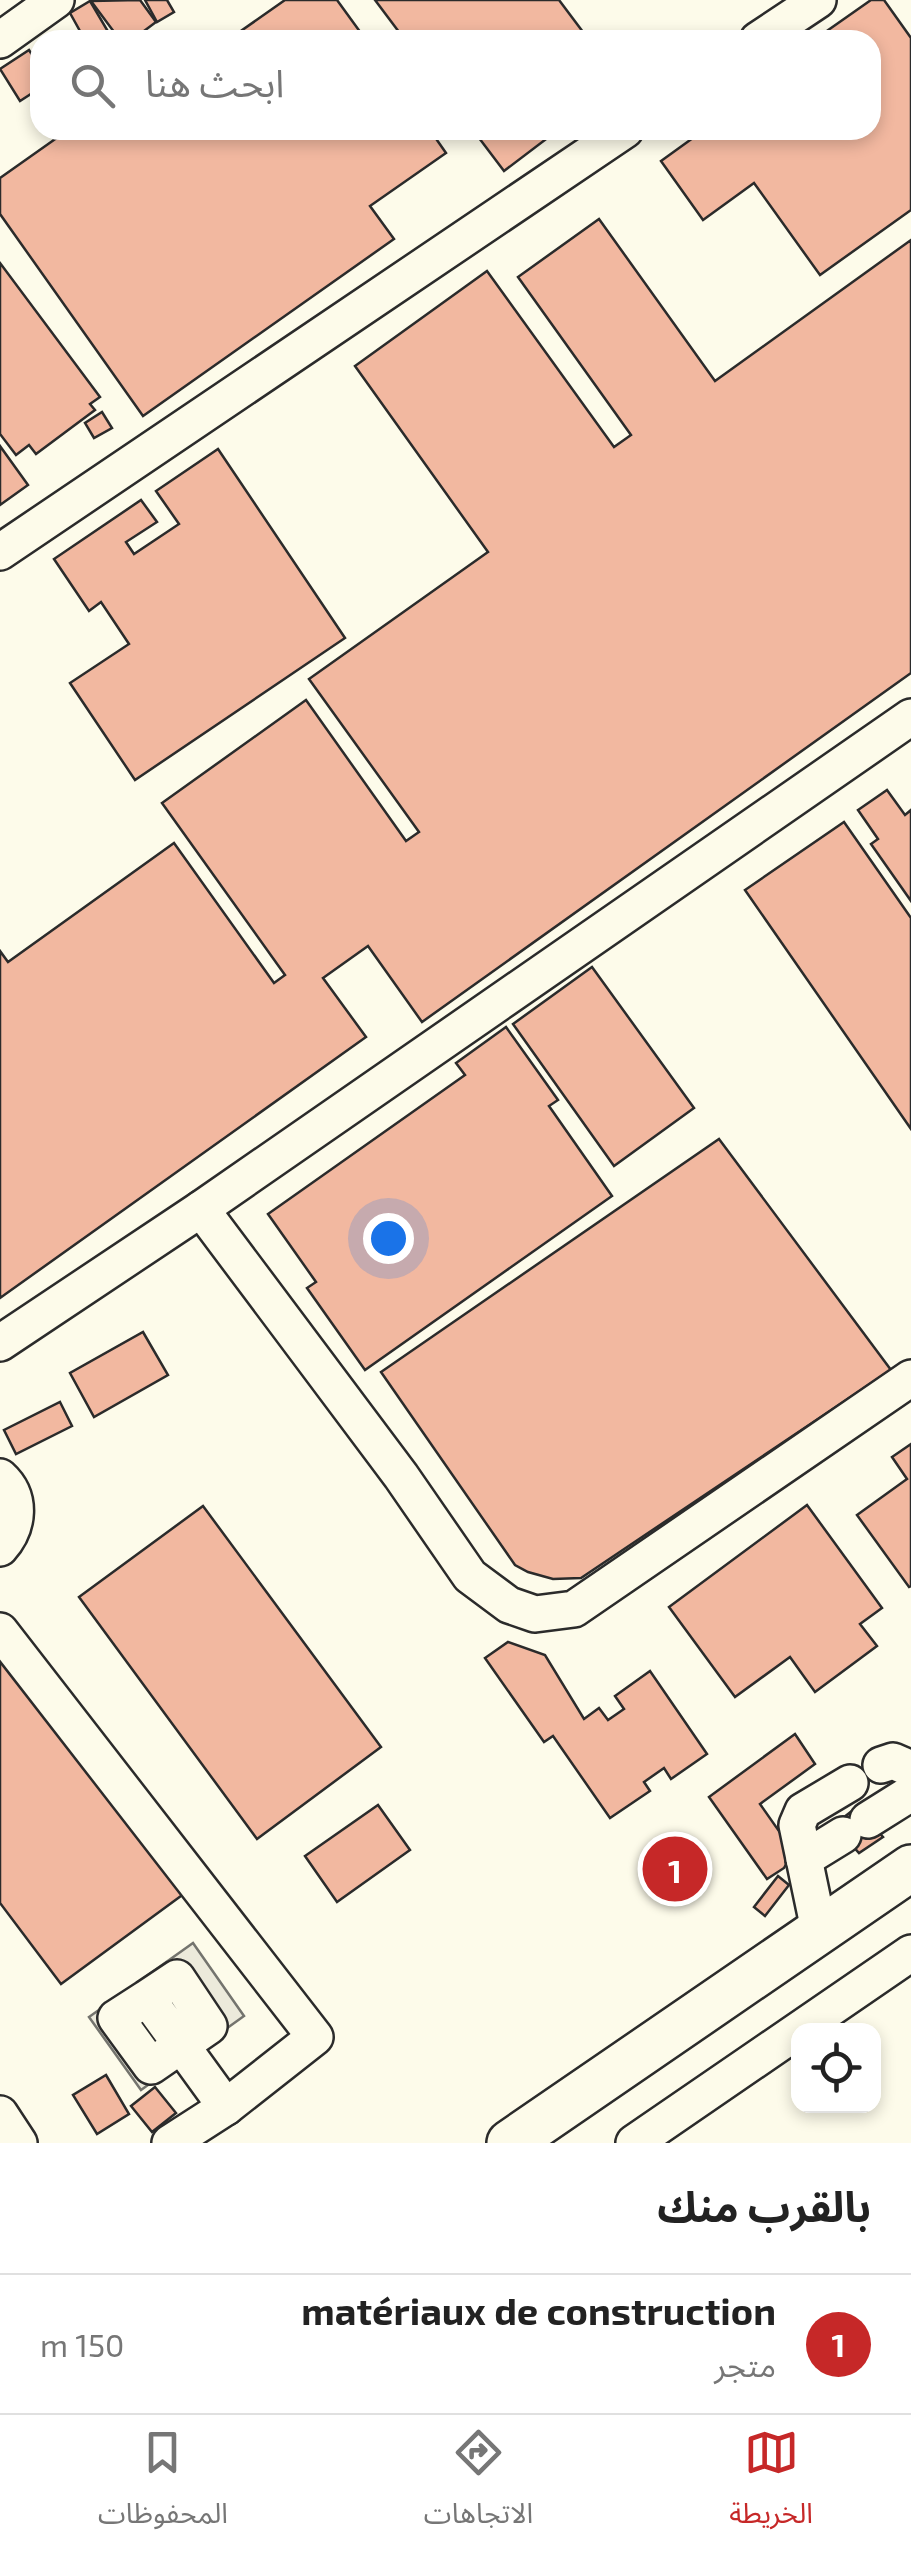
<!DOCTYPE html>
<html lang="ar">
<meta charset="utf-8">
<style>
body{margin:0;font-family:"Exo 2","Noto Sans Arabic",sans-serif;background:#f2f2f2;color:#222;direction:rtl}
.controls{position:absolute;right:30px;bottom:30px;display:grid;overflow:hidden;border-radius:20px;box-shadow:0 5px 15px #0003}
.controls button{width:90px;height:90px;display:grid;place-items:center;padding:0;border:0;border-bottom:2px solid #e0e0e0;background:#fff;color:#222;font:50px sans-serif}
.you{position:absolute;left:388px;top:1238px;width:35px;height:35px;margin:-25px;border:8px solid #fff;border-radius:50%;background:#1a73e8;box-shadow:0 0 0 15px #1a73e833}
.badge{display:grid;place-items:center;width:65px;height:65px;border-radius:50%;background:#c62828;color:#fff;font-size:32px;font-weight:700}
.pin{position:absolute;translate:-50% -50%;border:5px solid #fff;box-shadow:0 2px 10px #0006}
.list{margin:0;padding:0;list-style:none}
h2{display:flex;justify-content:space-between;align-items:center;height:130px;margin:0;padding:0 40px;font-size:42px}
h2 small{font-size:32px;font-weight:400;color:#767676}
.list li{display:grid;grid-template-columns:65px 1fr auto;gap:30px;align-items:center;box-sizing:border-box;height:140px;padding:0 40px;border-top:2px solid #e0e0e0}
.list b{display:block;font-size:38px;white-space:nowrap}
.list p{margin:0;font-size:32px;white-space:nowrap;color:#767676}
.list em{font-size:32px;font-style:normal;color:#767676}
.icon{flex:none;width:55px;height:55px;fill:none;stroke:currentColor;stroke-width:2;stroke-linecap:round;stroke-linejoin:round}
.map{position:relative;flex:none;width:911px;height:2143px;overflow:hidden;direction:ltr}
.search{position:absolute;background:#fff;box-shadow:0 5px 15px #0003;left:30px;right:30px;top:30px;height:110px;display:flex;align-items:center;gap:25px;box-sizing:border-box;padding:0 35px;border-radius:30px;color:#767676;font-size:38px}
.sheet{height:270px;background:#fff}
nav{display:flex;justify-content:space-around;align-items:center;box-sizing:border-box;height:140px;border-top:2px solid #e0e0e0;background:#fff;font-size:28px;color:#767676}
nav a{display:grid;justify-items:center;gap:5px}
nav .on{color:#c62828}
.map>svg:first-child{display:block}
.parking{fill:#eceadb;stroke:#74746e;stroke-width:2.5}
.building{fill:#f2b8a0;stroke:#2b2b2b;stroke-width:2.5}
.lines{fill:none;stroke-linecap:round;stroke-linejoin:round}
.minor-casing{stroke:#2b2b2b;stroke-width:40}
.major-casing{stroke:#2b2b2b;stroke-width:50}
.minor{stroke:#fdfbea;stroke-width:35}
.major{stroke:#fdfbea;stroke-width:45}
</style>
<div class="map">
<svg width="911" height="2143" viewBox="0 0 911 2143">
<rect width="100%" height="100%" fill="#fdfbea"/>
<!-- parking -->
<polygon class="parking" points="193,1943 244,2016 141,2090 89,2017"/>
<!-- building -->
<g class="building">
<polygon points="140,0 156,22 132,40 120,40 91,1"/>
<polygon points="145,0 167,0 174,12 157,22"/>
<polygon points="285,0 337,0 366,40 228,40"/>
<polygon points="375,0 559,0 589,40 405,40"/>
<polygon points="871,0 884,0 911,38 911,210 820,275 754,183 703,220 661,161 704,130 871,130 871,40 814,40"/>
<polygon points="90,1 113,40 85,40 70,13"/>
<polygon points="29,50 40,67 40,88 20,101 0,69"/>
<polygon points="68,130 430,130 446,153 370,206 394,239 143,416 0,214 0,178"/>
<polygon points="473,130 558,130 504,171"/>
<polygon points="599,219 715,381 911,240 911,673 422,1022 368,946 323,978 366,1037 0,1298 0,951 8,962 174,843 274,983 285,975 162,803 306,700 406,841 419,832 309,679 488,552 355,366 487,271 614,447 631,435 518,277"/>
<polygon points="0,263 100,397 90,404 95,410 36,454 29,445 16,455 0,434"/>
<polygon points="102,412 112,428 94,438 85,423"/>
<polygon points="0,446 28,485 0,505"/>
<polygon points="218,449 345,638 135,780 70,683 129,644 101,602 89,611 54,559 141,500 157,522 126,542 134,554 179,524 156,491"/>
<polygon points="887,790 905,815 911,810 911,901 871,844 878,839 858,810"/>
<polygon points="844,822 911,918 911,1129 745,890"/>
<polygon points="592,967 694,1108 614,1166 513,1024"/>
<polygon points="506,1027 558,1100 549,1106 612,1196 365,1370 307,1288 316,1282 268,1214 465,1075 456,1063"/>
<polygon points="719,1139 891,1370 581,1578 553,1579 528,1572 515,1565 381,1372"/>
<polygon points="143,1332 168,1375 94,1417 70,1373"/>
<polygon points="60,1402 72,1426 16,1454 4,1430"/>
<polygon points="911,1444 911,1586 909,1587 857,1515 907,1479 892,1457"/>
<polygon points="807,1505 882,1608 860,1624 877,1646 815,1692 790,1657 735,1697 669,1607"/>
<polygon points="203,1506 381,1747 257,1839 79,1597"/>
<polygon points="508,1642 545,1655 584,1719 599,1708 608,1720 624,1709 615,1696 650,1671 707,1754 671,1779 664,1768 644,1782 650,1791 610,1818 553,1736 544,1742 485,1658"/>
<polygon points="0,1657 185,1893 61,1984 0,1903"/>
<polygon points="795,1734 815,1764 760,1804 793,1851 784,1868 767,1879 709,1797"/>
<polygon points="378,1805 410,1850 337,1902 305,1856"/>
<polygon points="857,1807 883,1837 859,1853 834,1825"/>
<polygon points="778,1876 789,1885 765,1916 754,1907"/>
<polygon points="106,2075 129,2114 97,2134 73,2095"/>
<polygon points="155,2087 176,2113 152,2132 131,2106"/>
</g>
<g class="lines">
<!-- minor casing -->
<g class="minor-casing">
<g id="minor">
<polyline points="0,40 56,0"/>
<polyline points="758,40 818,0"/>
<polyline points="0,552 625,130"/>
<polyline points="201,1209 401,1476 470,1576 509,1605 535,1614 574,1609 911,1378"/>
<polyline points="0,1343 201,1209 911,717"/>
<path d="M 0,1477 C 22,1497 19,1527 0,1548"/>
<polyline points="0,1631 315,2037 226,2107 170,2143"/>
<polyline points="881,1765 893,1761 911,1769"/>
<polyline points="868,1820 911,1793"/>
<polyline points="804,1859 843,1835"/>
<polyline points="819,1930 797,1825 803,1811 850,1783"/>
<polyline points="147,1998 177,1978 209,2026 151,2066 116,2018 147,1998 226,2107"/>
<polyline points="0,2114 19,2143"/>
<polyline points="634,2143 911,1953"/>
</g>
</g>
<!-- major casing -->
<g class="major-casing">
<polyline id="major" points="510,2143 911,1868"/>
</g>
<!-- minor -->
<use href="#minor" class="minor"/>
<!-- major -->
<use href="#major" class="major"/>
</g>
</svg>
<div class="controls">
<button><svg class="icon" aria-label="locate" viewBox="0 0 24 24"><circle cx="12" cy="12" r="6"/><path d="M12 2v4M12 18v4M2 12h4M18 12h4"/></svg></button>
</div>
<div class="you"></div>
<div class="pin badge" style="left:675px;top:1869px">1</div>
<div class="search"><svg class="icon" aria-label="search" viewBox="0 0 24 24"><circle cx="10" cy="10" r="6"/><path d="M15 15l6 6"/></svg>ابحث هنا</div>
</div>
<section class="sheet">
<h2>بالقرب منك<small></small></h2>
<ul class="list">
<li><span class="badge">1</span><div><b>matériaux de construction</b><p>متجر</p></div><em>150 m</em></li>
</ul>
</section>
<nav>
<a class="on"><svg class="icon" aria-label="map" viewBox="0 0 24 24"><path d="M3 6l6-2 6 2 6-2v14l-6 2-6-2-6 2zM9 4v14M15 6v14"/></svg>الخريطة</a>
<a><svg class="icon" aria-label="directions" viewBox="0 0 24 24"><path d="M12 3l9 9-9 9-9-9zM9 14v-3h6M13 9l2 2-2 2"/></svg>الاتجاهات</a>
<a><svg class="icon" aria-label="saved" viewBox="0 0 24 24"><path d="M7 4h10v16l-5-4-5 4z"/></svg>المحفوظات</a>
</nav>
